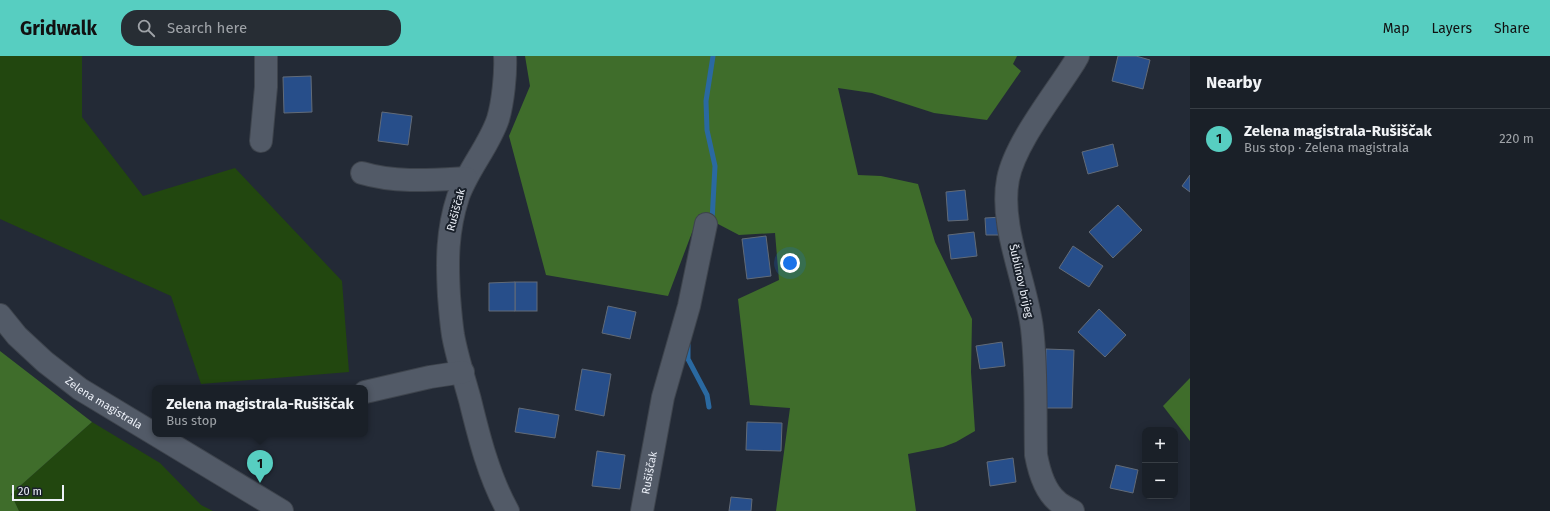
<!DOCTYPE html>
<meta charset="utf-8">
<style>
body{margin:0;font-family:"Fira Sans",sans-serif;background:#272d34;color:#f1f3f6}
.controls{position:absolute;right:12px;bottom:12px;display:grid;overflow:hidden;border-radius:8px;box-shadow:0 2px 10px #0003}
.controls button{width:36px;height:36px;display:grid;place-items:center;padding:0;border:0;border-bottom:1px solid #383e45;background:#1a2028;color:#f1f3f6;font:20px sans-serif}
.scale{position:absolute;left:12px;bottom:10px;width:52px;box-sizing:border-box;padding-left:4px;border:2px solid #edf1f9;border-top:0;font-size:11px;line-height:14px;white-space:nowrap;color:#edf1f9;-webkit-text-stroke:3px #1a212b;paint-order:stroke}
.you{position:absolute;left:790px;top:207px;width:14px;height:14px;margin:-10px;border:3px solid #fff;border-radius:50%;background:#1a73e8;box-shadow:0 0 0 6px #1a73e833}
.badge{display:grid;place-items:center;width:26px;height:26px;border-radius:50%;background:#57cec1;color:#111;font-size:13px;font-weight:700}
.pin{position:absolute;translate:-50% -33px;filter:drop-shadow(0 1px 2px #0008)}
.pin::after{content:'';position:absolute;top:21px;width:14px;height:12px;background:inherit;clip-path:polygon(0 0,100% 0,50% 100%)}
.popup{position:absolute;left:152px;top:329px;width:216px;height:52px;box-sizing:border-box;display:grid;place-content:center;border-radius:8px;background:#1a2028;filter:drop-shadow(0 1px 3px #0005);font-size:13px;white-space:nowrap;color:#9fa3a8}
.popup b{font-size:15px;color:#f1f3f6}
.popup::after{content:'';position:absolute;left:50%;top:100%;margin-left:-8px;border:8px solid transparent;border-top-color:#1a2028}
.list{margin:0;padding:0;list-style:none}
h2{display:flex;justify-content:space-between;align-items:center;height:52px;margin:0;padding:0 16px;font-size:17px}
h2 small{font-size:13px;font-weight:400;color:#9fa3a8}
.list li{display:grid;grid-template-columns:26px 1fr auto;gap:12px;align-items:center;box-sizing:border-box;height:60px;padding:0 16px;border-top:1px solid #383e45}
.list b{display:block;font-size:15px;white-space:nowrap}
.list p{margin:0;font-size:13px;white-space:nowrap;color:#9fa3a8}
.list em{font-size:13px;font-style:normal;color:#9fa3a8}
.icon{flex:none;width:22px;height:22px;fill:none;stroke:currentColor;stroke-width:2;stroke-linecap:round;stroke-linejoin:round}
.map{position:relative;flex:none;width:1190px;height:455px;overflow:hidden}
header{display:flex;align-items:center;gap:24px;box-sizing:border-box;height:56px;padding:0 20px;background:#57cec1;color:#111}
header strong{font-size:19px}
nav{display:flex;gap:22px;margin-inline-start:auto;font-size:14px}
.search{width:280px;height:36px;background:#272d34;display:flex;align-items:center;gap:10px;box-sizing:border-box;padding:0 14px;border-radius:16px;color:#9fa3a8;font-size:15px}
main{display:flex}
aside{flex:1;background:#1a2028}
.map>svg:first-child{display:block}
.green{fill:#22470f}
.forest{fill:#3f6d2b}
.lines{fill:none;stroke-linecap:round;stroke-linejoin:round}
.stream{stroke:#2a69a1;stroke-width:5}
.building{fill:#274e8a;stroke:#626b78}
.minor-casing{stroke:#3e444d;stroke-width:24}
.minor{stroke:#525a67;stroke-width:22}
.labels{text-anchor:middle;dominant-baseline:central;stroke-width:4;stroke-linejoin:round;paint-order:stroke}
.street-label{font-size:11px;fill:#edf1f9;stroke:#1a212b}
</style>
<header>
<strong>Gridwalk</strong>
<div class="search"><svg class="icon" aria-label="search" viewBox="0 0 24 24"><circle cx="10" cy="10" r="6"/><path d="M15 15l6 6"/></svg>Search here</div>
<nav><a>Map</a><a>Layers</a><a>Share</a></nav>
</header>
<main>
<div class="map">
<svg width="1190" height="455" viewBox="0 0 1190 455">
<rect width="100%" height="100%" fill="#232a36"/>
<!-- green -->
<g class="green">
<polygon points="0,0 82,0 82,61 143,140 235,112 342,225 349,316 201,328 171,240 0,163"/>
<polygon points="92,366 160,407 201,449 213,455 19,455 11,438"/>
</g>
<!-- forest -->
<g class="forest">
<polygon points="525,0 1017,0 1013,8 1021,15 987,64 934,57 872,37 838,32 858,119 881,120 918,128 935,186 972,263 971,316 975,375 956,386 943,391 908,398 916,455 776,455 790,352 750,349 738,243 779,224 775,177 739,179 699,158 668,240 546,219 509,80 530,30"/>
<polygon points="0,295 92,366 11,438 19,455 0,455"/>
<polygon points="1190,322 1190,385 1163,350"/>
</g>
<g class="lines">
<!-- stream -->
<g class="stream">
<polyline points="712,165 715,110 707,74 706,45 713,0"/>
<polyline points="688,289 688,303 707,339 709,351"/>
</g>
</g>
<!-- building -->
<g class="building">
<polygon points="1118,0 1136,0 1150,4 1143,33 1112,25"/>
<polygon points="311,20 312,56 284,57 283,21"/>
<polygon points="382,56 412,60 408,89 378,85"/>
<polygon points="1113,88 1118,110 1088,118 1082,96"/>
<polygon points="1190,119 1190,136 1182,130"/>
<polygon points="965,134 968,164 948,165 946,136"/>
<polygon points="1118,149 1142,174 1113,202 1089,176"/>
<polygon points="1002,161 1003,179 986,179 985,162"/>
<polygon points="974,176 977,200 951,203 948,179"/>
<polygon points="766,180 771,220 747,223 742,183"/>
<polygon points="1073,190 1103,210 1089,231 1059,212"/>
<rect x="515" y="226" width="22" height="29"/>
<polygon points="515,226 515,255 489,255 489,227"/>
<polygon points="608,250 636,256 630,283 602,277"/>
<polygon points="1099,253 1126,279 1105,301 1078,276"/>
<polygon points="1002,286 1005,310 980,313 976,290"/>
<polygon points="1046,293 1074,294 1072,352 1045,352"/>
<polygon points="582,313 611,318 604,360 575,354"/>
<polygon points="519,352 559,359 555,382 515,376"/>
<polygon points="747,366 782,367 781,395 746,394"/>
<polygon points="597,395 625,399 620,433 592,430"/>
<polygon points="1013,402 1016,426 990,430 987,406"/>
<polygon points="1116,409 1138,414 1133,437 1110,432"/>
<polygon points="731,441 752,443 751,455 729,455"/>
</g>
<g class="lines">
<!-- minor casing -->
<g class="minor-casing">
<g id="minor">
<path d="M 505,0 C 506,17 503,46 498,63 C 489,90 468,113 458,141 C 447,175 447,205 449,240 C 450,253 451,266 453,279 C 457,301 464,322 470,344 C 479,381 489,421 508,455"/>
<polyline points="261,85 266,31 266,0"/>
<path d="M 362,117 C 395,127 431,124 466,122"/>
<path id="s1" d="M 0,259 L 17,280 L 45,306 L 80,333 L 282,455"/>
<polyline points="365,336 430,321 463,316"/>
<path id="s2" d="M 642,455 L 663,341 L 689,250 L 706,168"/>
<path d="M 1073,455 C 1068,452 1061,449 1057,445 C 1044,434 1039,415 1036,399 C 1035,357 1037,314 1032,272 C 1026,225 999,170 1008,123 C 1015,87 1054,39 1074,7 L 1078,0"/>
</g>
</g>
<!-- minor -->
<use href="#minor" class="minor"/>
</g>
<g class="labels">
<!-- street labels -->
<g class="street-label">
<text transform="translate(456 154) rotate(-75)">Rušiščak</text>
<text transform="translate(1021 225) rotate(77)">Šublinov brijeg</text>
<text stroke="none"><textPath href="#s1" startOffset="137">Zelena magistrala</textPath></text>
<text stroke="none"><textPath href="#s2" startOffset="39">Rušiščak</textPath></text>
</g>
</g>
</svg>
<div class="controls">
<button>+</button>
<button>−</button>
</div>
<div class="scale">20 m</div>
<div class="you"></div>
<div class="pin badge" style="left:260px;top:427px">1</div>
<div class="popup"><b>Zelena magistrala-Rušiščak</b>Bus stop</div>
</div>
<aside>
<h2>Nearby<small></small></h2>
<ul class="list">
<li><span class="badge">1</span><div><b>Zelena magistrala-Rušiščak</b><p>Bus stop · Zelena magistrala</p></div><em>220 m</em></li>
</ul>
</aside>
</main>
